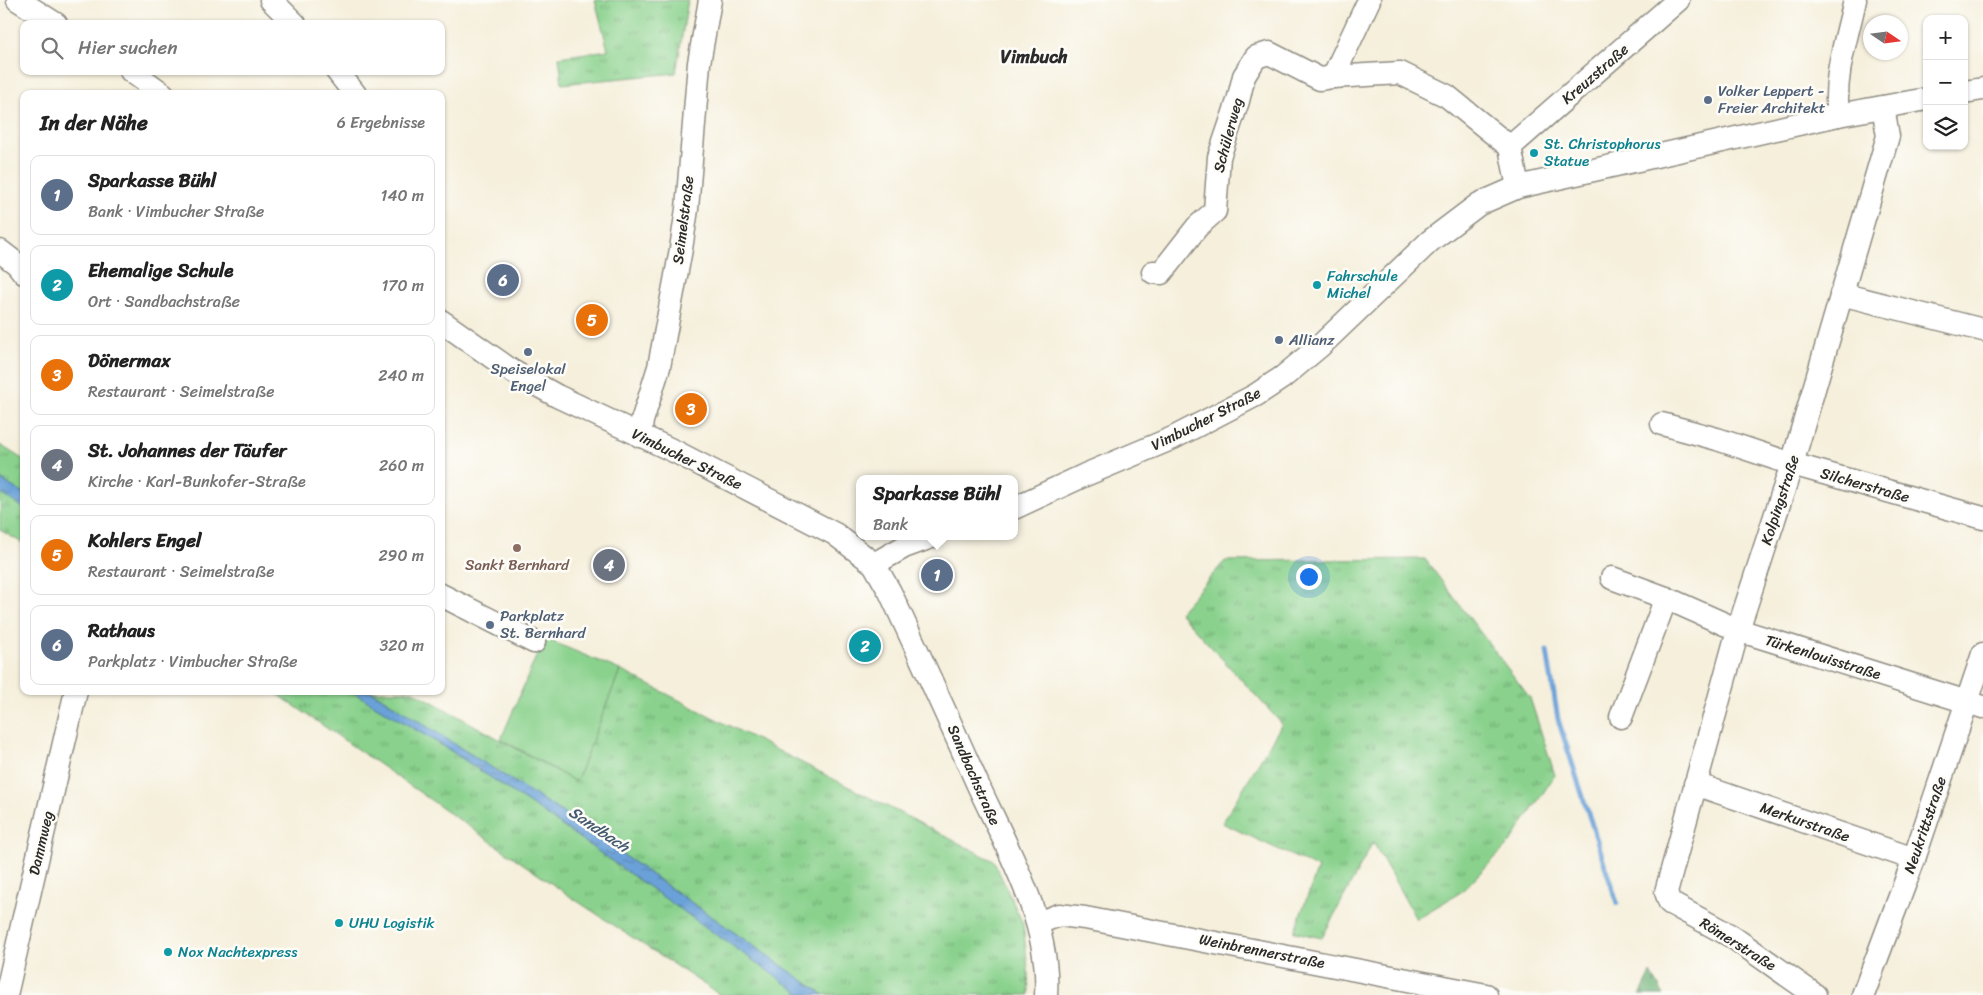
<!DOCTYPE html>
<html lang="de">
<meta charset="utf-8">
<style>
body{margin:0;font-family:Sriracha,sans-serif;background:#f6f6f6;color:#222}
.controls{position:absolute;right:15px;top:15px;display:grid;overflow:hidden;border-radius:10px;box-shadow:0 1px 4px #0004}
.controls button{width:45px;height:45px;display:grid;place-items:center;padding:0;border:0;border-bottom:1px solid #e0e0e0;background:#fff;color:#222;font:25px sans-serif}
.compass{position:absolute;left:1863px;top:15px;width:45px;height:45px;border-radius:50%;background:#fff;box-shadow:0 1px 4px #0004;rotate:103deg}
.you{position:absolute;left:1308px;top:576px;width:18px;height:18px;margin:-12px;border:4px solid #fff;border-radius:50%;background:#1a73e8;box-shadow:0 0 0 8px #1a73e833}
.badge{display:grid;place-items:center;width:32px;height:32px;border-radius:50%;background:#c8321e;color:#fff;font-size:16px;font-weight:700}
.pin{position:absolute;translate:-50% -50%;border:2px solid #fff;box-shadow:0 1px 5px #0006}
.popup{position:absolute;left:856px;top:475px;width:162px;height:65px;box-sizing:border-box;display:grid;place-content:center;border-radius:10px;background:#fff;filter:drop-shadow(0 1px 4px #0005);font-size:16px;white-space:nowrap;color:#767676}
.popup b{font-size:19px;color:#222}
.popup::after{content:'';position:absolute;left:50%;top:100%;margin-left:-10px;border:10px solid transparent;border-top-color:#fff}
.list{margin:0;padding:0;list-style:none}
h2{display:flex;justify-content:space-between;align-items:center;height:65px;margin:0;padding:0 20px;font-size:21px}
h2 small{font-size:16px;font-weight:400;color:#767676}
.list li{display:grid;grid-template-columns:32px 1fr auto;gap:15px;align-items:center;box-sizing:border-box;height:80px;margin:0 10px 10px;padding:0 10px;border:1px solid #e0e0e0;border-radius:10px}
.list b{display:block;font-size:19px;white-space:nowrap}
.list p{margin:0;font-size:16px;white-space:nowrap;color:#767676}
.list em{font-size:16px;font-style:normal;color:#767676}
.icon{flex:none;width:28px;height:28px;fill:none;stroke:currentColor;stroke-width:2;stroke-linecap:round;stroke-linejoin:round}
.map{position:relative;flex:none;width:1983px;height:995px;overflow:hidden}
.search{position:absolute;background:#fff;box-shadow:0 1px 4px #0004;left:20px;top:20px;width:425px;height:55px;display:flex;align-items:center;gap:12px;box-sizing:border-box;padding:0 18px;border-radius:10px;color:#767676;font-size:19px}
.panel{position:absolute;background:#fff;box-shadow:0 1px 4px #0004;left:20px;top:90px;width:425px;height:605px;border-radius:10px}
.map>svg:first-child{display:block}
.grass{fill:url(#grass-tufts);stroke:#5a7e5c}
.forest{fill:url(#forest-firs);stroke:#4c6f52}
.pitch{fill:#89d18c;stroke:#5a7e5c}
.water{fill:url(#water-ripples);stroke:#4a6682}
.lines{fill:none;stroke-linecap:round;stroke-linejoin:round}
.stream{stroke:#6aa1d8;stroke-width:5}
.minor-casing{stroke:#908d83;stroke-width:25}
.minor{stroke:#fff;stroke-width:22}
.service-dot{fill:#5c6f8a;stroke:#fdfcf7;stroke-width:2}
.culture-dot{fill:#0f9aa8;stroke:#fdfcf7;stroke-width:2}
.education-dot{fill:#8d6e63;stroke:#fdfcf7;stroke-width:2}
.labels{text-anchor:middle;dominant-baseline:central;stroke-width:5;stroke-linejoin:round;paint-order:stroke}
.street-label{font-size:15px;fill:#2b2b2b;stroke:#fdfcf7}
.service-label{font-size:15px;fill:#4e5e75;stroke:#fdfcf7;text-anchor:start}
.culture-label{font-size:15px;fill:#0d838f;stroke:#fdfcf7;text-anchor:start}
.education-label{font-size:15px;fill:#785e54;stroke:#fdfcf7}
.water-label{font-size:16px;font-style:italic;fill:#445a70;stroke:#fdfcf7}
.quarter-label{font-size:18px;font-weight:bold;fill:#2b2b2b;stroke:#fdfcf7}
</style>
<div class="map">
<svg width="1983" height="995" viewBox="0 0 1983 995">
<defs>
<pattern id="grass-tufts" width="24" height="20" patternUnits="userSpaceOnUse" patternTransform="scale(1.25)"><rect width="24" height="20" fill="#89d18c"/><path d="M3 7l-1-3M5 7V3M7 7l1-3M15 17l-1-3M17 17v-4M19 17l1-3" fill="none" stroke="#70aa73"/></pattern>
<pattern id="forest-firs" width="22" height="20" patternUnits="userSpaceOnUse" patternTransform="scale(1.25)"><rect width="22" height="20" fill="#6eb378"/><path d="M5 1l3.5 6h-7zM16 11l3.5 6h-7z" fill="#5b9263"/></pattern>
<pattern id="water-ripples" width="26" height="14" patternUnits="userSpaceOnUse" patternTransform="scale(1.25)"><rect width="26" height="14" fill="#6aa1d8"/><path d="M2 4q2-2 4 0t4 0M15 11q2-2 4 0t4 0" fill="none" stroke="#5783af"/></pattern>
</defs>
<rect width="100%" height="100%" fill="#fdfcf7"/>
<filter id="ink" filterUnits="userSpaceOnUse"><feTurbulence type="fractalNoise" baseFrequency=".02" numOctaves="2"/><feDisplacementMap in="SourceGraphic" scale="10" xChannelSelector="R" yChannelSelector="G"/><feConvolveMatrix kernelMatrix="1 2 1 2 8 2 1 2 1" color-interpolation-filters="sRGB"/></filter>
<filter id="wash" filterUnits="userSpaceOnUse"><feTurbulence type="fractalNoise" baseFrequency=".0096" numOctaves="4" result="noise"/><feDisplacementMap in="SourceGraphic" scale="20" xChannelSelector="R" yChannelSelector="G"/><feGaussianBlur stdDeviation="1.12" result="paint"/><feColorMatrix in="noise" values="0 0 0 0 0 0 0 0 0 0 0 0 0 0 0 0 0 1.4 0 .05"/><feComposite in="paint" operator="in"/></filter>
<g filter="url(#wash)">
<rect width="100%" height="100%" fill="#f5efdb"/>
<!-- grass -->
<g class="grass">
<polygon points="595,0 688,0 676,73 562,84 559,57 608,50"/>
<polygon points="0,445 24,460 24,494 0,479"/>
<polygon points="0,493 24,508 24,544 0,530"/>
<polygon points="1425,559 1530,698 1555,775 1510,843 1461,892 1416,919 1373,842 1322,938 1294,932 1318,868 1222,823 1282,724 1179,612 1225,561"/>
<polygon points="620,670 994,861 1023,924 1028,968 1029,995 824,995 560,811 371,691 413,691 576,782"/>
<polygon points="273,691 351,691 445,747 545,814 803,995 720,995 571,897"/>
</g>
<!-- forest -->
<polygon class="forest" points="1651,973 1664,995 1640,995"/>
<!-- pitch -->
<polygon class="pitch" points="544,638 620,670 576,782 501,739"/>
<!-- water -->
<g class="water">
<polygon points="0,479 24,494 24,508 0,493"/>
<polygon points="351,691 371,691 560,811 824,995 802,995 545,814 445,747"/>
</g>
<g class="lines">
<!-- stream -->
<polyline class="stream" points="1547,651 1558,719 1617,903"/>
</g>
</g>
<g filter="url(#ink)">
<g class="lines">
<!-- minor casing -->
<g class="minor-casing">
<g id="minor">
<polyline points="18,0 56,24"/>
<polyline points="271,0 295,24"/>
<polyline points="1369,0 1333,77 1400,73 1447,96 1510,147 1518,187"/>
<polyline points="131,71 163,94"/>
<polyline points="337,71 355,94"/>
<polyline points="1964,92 1983,89"/>
<path d="M 1838,115 C 1833,76 1847,38 1855,0"/>
<polyline points="1510,147 1678,0"/>
<polyline points="0,251 17,264 24,273"/>
<polyline points="1153,272 1161,273 1197,227 1215,211 1219,157 1238,101 1244,76 1256,57 1269,53 1320,79 1333,77"/>
<polyline points="1841,294 1983,330"/>
<path d="M 441,321 L 512,371 L 557,396 L 678,453 L 835,534 L 874,564 L 890,592 C 920,656 949,720 978,785 C 1007,848 1051,924 1046,995"/>
<polyline points="1662,424 1717,439 1792,464 1983,518"/>
<polyline points="640,436 642,421 659,367 681,249 687,209 699,63 710,0"/>
<polyline points="1014,508 1085,475 1173,438 1256,395 1283,377 1320,346 1430,241 1479,204 1518,187 1838,115 1927,99"/>
<polyline points="874,564 904,547 934,536"/>
<polyline points="1612,578 1666,598 1738,630 1983,707"/>
<polyline points="441,595 534,642"/>
<polyline points="1621,717 1666,598"/>
<polyline points="1695,784 1914,859"/>
<polyline points="1038,923 1059,915 1085,918 1486,995"/>
<polyline points="6,995 76,691"/>
<polyline points="1815,995 1731,936 1670,903 1666,892 1738,630 1792,464 1888,136 1883,107"/>
<polyline points="1863,995 1914,859 1983,654"/>
</g>
</g>
<!-- minor -->
<use href="#minor" class="minor"/>
</g>
</g>
<!-- markers -->
<g class="service-dot">
<circle cx="1708" cy="100" r="5"/>
<circle cx="1279" cy="340" r="5"/>
<circle cx="528" cy="352" r="5"/>
<circle cx="490" cy="625" r="5"/>
</g>
<g class="culture-dot">
<circle cx="1534" cy="153" r="5"/>
<circle cx="1317" cy="285" r="5"/>
<circle cx="339" cy="923" r="5"/>
<circle cx="168" cy="952" r="5"/>
</g>
<circle class="education-dot" cx="517" cy="548" r="5"/>
<g class="labels">
<!-- street labels -->
<g class="street-label">
<text transform="translate(1595 74) rotate(-41)">Kreuzstraße</text>
<text transform="translate(1228 135) rotate(-75)">Schülerweg</text>
<text transform="translate(683 220) rotate(-83)">Seimelstraße</text>
<text transform="translate(1206 419) rotate(-27)">Vimbucher Straße</text>
<text transform="translate(687 459) rotate(26)">Vimbucher Straße</text>
<text transform="translate(1865 485) rotate(16)">Silcherstraße</text>
<text transform="translate(1780 500) rotate(-72)">Kolpingstraße</text>
<text transform="translate(1823 657) rotate(17)">Türkenlouisstraße</text>
<text transform="translate(974 775) rotate(66)">Sandbachstraße</text>
<text transform="translate(1805 822) rotate(19)">Merkurstraße</text>
<text transform="translate(1925 825) rotate(-71)">Neukrittstraße</text>
<text transform="translate(41 843) rotate(-77)">Dammweg</text>
<text transform="translate(1738 944) rotate(32)">Römerstraße</text>
<text transform="translate(1262 951) rotate(11)">Weinbrennerstraße</text>
</g>
<!-- service labels -->
<g class="service-label">
<text x="1718" y="91">Volker Leppert -<tspan x="1718" dy="17">Freier Architekt</tspan></text>
<text x="1289" y="340">Allianz</text>
<text x="528" y="369" text-anchor="middle">Speiselokal<tspan x="528" dy="17">Engel</tspan></text>
<text x="500" y="616">Parkplatz<tspan x="500" dy="17">St. Bernhard</tspan></text>
</g>
<!-- culture labels -->
<g class="culture-label">
<text x="1544" y="144">St. Christophorus<tspan x="1544" dy="17">Statue</tspan></text>
<text x="1327" y="276">Fahrschule<tspan x="1327" dy="17">Michel</tspan></text>
<text x="349" y="923">UHU Logistik</text>
<text x="178" y="952">Nox Nachtexpress</text>
</g>
<!-- education labels -->
<g class="education-label">
<text x="517" y="565">Sankt Bernhard</text>
</g>
<!-- water labels -->
<g class="water-label">
<text transform="translate(599 829) rotate(34)">Sandbach</text>
</g>
<!-- quarter labels -->
<g class="quarter-label">
<text x="1034" y="57">Vimbuch</text>
</g>
</g>
</svg>
<div class="controls">
<button>+</button>
<button>−</button>
<button><svg class="icon" aria-label="layers" viewBox="0 0 24 24"><path d="M12 4l9 5-9 5-9-5zM3 14l9 5 9-5"/></svg></button>
</div>
<svg class="compass" viewBox="-18 -18 36 36"><path d="M0-13l5 13h-10z" fill="#e53935"/><path d="M0 13l5-13h-10z" fill="#767676"/></svg>
<div class="you"></div>
<div class="pin badge" style="left:937px;top:575px;background:#5c6f8a">1</div>
<div class="popup"><b>Sparkasse Bühl</b>Bank</div>
<div class="pin badge" style="left:865px;top:646px;background:#0f9aa8">2</div>
<div class="pin badge" style="left:691px;top:409px;background:#e8710a">3</div>
<div class="pin badge" style="left:609px;top:565px;background:#6b7280">4</div>
<div class="pin badge" style="left:592px;top:320px;background:#e8710a">5</div>
<div class="pin badge" style="left:503px;top:280px;background:#5c6f8a">6</div>
<div class="search"><svg class="icon" aria-label="search" viewBox="0 0 24 24"><circle cx="10" cy="10" r="6"/><path d="M15 15l6 6"/></svg>Hier suchen</div>
<section class="panel">
<h2>In der Nähe<small>6 Ergebnisse</small></h2>
<ul class="list">
<li><span class="badge" style="background:#5c6f8a">1</span><div><b>Sparkasse Bühl</b><p>Bank · Vimbucher Straße</p></div><em>140 m</em></li>
<li><span class="badge" style="background:#0f9aa8">2</span><div><b>Ehemalige Schule</b><p>Ort · Sandbachstraße</p></div><em>170 m</em></li>
<li><span class="badge" style="background:#e8710a">3</span><div><b>Dönermax</b><p>Restaurant · Seimelstraße</p></div><em>240 m</em></li>
<li><span class="badge" style="background:#6b7280">4</span><div><b>St. Johannes der Täufer</b><p>Kirche · Karl-Bunkofer-Straße</p></div><em>260 m</em></li>
<li><span class="badge" style="background:#e8710a">5</span><div><b>Kohlers Engel</b><p>Restaurant · Seimelstraße</p></div><em>290 m</em></li>
<li><span class="badge" style="background:#5c6f8a">6</span><div><b>Rathaus</b><p>Parkplatz · Vimbucher Straße</p></div><em>320 m</em></li>
</ul>
</section>
</div>
